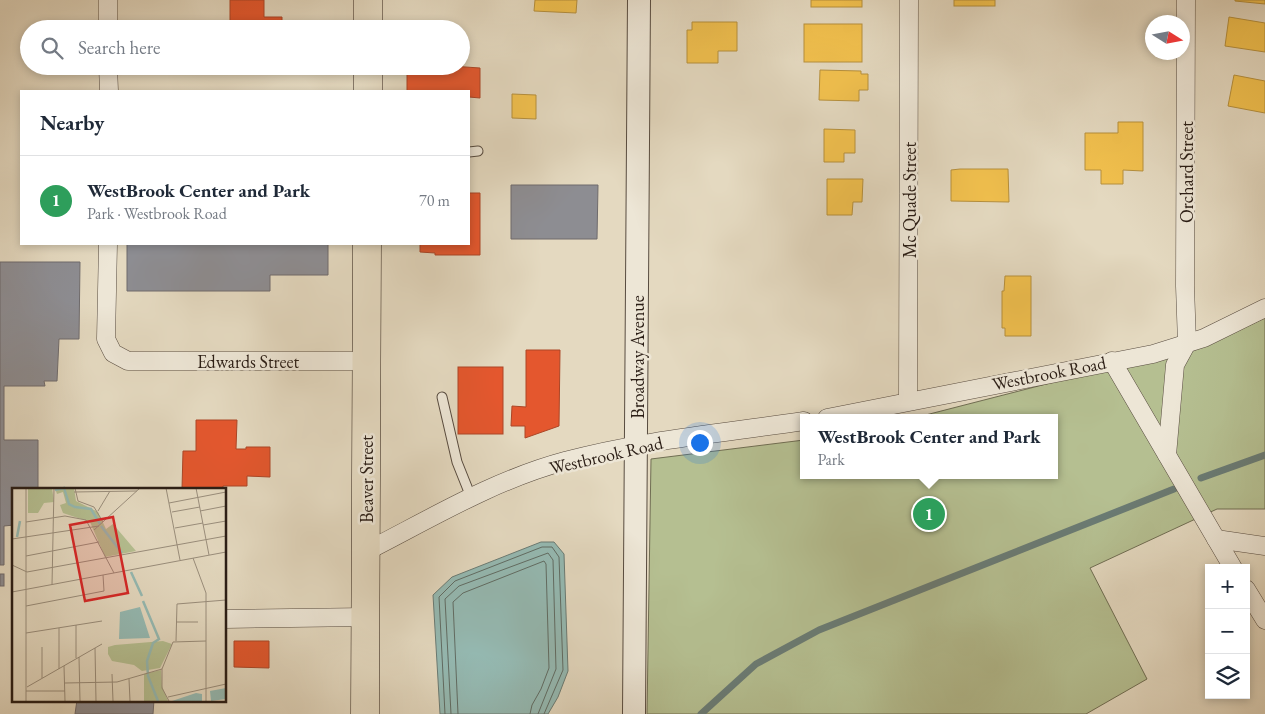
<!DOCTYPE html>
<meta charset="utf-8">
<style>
body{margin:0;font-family:"EB Garamond",serif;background:#f6f6f7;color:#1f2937}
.controls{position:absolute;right:15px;bottom:15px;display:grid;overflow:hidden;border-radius:0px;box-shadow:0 2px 8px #0003}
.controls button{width:45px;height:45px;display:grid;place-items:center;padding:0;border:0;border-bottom:1px solid #e0e1e3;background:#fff;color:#1f2937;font:25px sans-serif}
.compass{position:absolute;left:1145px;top:15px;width:45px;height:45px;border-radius:50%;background:#fff;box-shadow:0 2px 8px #0003;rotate:101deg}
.you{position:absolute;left:699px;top:442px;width:18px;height:18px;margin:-12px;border:4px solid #fff;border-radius:50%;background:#1a73e8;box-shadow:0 0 0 8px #1a73e833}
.badge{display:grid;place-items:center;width:32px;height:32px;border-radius:50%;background:#8f2418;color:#fff;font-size:16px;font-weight:700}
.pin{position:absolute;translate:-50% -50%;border:2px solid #fff;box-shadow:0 1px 5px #0006}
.popup{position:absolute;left:800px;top:414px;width:258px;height:65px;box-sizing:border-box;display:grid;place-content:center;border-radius:0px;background:#fff;filter:drop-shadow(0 1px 4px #0005);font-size:16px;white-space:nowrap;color:#747a83}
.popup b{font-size:19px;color:#1f2937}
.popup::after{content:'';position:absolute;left:50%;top:100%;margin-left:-10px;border:10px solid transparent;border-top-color:#fff}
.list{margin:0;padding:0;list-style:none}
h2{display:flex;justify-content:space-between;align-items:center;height:65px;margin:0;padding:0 20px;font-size:21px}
h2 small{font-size:16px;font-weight:400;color:#747a83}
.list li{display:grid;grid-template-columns:32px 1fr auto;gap:15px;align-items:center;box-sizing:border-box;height:90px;padding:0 20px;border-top:1px solid #e0e1e3}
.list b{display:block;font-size:19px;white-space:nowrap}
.list p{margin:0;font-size:16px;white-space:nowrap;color:#747a83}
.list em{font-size:16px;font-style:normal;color:#747a83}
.icon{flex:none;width:28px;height:28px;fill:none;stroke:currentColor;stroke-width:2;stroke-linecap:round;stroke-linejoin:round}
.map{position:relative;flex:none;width:1265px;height:714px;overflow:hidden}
.search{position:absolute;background:#fff;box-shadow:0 2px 8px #0003;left:20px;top:20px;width:450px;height:55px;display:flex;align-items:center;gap:12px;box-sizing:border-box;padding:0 18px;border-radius:28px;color:#747a83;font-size:19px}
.panel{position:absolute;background:#fff;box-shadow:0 2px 8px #0003;left:20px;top:90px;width:450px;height:155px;border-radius:0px}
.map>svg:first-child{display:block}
.green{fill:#b5bf91;stroke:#706e53}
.water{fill:#95bab3;stroke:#6a7b74}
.homes{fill:#f2c14e;stroke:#b6903d}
.shops{fill:#e4572e;stroke:#ac4626}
.industry{fill:#8d8d92;stroke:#6f6b6c}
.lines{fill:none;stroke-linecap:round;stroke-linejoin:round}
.shore{stroke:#606c64;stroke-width:1}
.stream{stroke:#6a7b74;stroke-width:7}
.service-casing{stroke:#584c40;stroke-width:11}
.minor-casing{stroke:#584c40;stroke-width:19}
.tertiary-casing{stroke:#584c40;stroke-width:24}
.primary-casing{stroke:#2a1d15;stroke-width:29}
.service{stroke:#ede6d6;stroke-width:9}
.minor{stroke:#ede6d6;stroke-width:18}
.tertiary{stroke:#ede6d6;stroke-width:22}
.primary{stroke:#e4d9c0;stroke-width:28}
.labels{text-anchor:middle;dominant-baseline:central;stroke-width:5;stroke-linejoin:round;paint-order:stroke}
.street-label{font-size:18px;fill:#2a1d15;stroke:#ede6d6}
.inset-river{fill:none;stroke:#95bab3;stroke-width:2.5}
.inset-road{fill:none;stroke:#9a8e7c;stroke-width:1}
.view{fill:#d62828;fill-opacity:0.15;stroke:#d62828;stroke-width:2.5}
.inset-edge{fill:none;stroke:#2a1d15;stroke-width:2.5}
</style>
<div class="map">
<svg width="1265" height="714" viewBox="0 0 1265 714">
<rect width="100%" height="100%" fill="#e4d9c0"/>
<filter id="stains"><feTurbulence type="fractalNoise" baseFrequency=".004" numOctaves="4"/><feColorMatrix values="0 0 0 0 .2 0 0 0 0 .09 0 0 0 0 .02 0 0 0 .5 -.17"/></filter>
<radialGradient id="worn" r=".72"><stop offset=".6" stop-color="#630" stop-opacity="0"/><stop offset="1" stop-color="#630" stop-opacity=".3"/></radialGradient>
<!-- green -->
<polygon class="green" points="1265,318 1265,509 1217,509 1090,568 1147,679 1086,714 647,714 651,459 804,440 804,475 1054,475 1054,418 914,418 1058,381 1186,354"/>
<!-- water -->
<polygon class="water" points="541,542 554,542 564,554 568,671 558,697 548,714 440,714 433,595 452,577"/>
<!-- homes -->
<g class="homes">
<polygon points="535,0 577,0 576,13 534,11"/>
<rect x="811" y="0" width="51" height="7"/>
<rect x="954" y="0" width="41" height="6"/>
<polygon points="1235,0 1265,0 1265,4 1235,1"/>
<polygon points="1229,17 1265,23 1265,52 1225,46"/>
<polygon points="692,22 737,22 737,51 718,51 718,63 687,63 687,30 692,30"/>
<rect x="804" y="24" width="58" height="38"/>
<polygon points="820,70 861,71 861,74 868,74 868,90 859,90 859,101 819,100"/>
<polygon points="1234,75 1265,81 1265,113 1228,106"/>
<polygon points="512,94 536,95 536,119 512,118"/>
<polygon points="1118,122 1143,122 1143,171 1123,170 1123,184 1101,184 1101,170 1085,170 1085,133 1118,133"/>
<polygon points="824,129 855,130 855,153 844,153 844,162 824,162"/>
<polygon points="960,169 1008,169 1009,202 951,201 951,170"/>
<polygon points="827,179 863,179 862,202 853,202 852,215 827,215"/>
<polygon points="1005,276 1031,276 1031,336 1005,336 1005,328 1002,328 1002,291 1004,291"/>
</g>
<!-- shops -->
<g class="shops">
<polygon points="230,0 264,0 264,17 282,17 282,29 230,29"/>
<polygon points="451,66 480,68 480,98 469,97 469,91 407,91 407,71 451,71"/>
<polygon points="469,193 480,193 480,255 435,255 435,253 420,252 420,244 469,244"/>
<polygon points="526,350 560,350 559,426 525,438 525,426 511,426 512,406 526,407"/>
<rect x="458" y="367" width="45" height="67"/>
<polygon points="196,420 237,420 236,449 246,449 246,447 270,447 270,477 247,476 247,486 223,486 223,489 182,489 183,451 196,451"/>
<polygon points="234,641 269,641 269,668 234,667"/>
</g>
<!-- industry -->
<g class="industry">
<polygon points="511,185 598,185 597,239 511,239"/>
<polygon points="127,244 328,244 328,275 270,275 270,291 127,291"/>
<polygon points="0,262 80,262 79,339 59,339 57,381 44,381 45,386 4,386 4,440 38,440 38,489 14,489 14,525 4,526 4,565 0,565"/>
<rect x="0" y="574" width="4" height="12"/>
<polygon points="77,700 154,700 153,714 75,714"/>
</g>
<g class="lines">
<!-- shore -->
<g class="shore">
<polyline points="445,714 439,597 455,581 542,547 552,547 559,557 563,670 544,714"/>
<polyline points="451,714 445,599 459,586 548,553 553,560 556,669 538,714"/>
<polyline points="458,714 453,602 463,593 544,561 546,564 549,668 541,689 532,705 530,714"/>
</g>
<!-- stream -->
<g class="stream">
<polyline points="1201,478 1265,455"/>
<polyline points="701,714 756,664 819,630 1174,489"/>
</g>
<!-- service casing -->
<g class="service-casing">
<g id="service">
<polyline points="469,152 478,151"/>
<polyline points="442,397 457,462 471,497"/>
</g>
</g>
<!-- minor casing -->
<g class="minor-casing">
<g id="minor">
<polyline points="108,0 108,29"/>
<polyline points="108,66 109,91"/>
<polyline points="108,244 106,339 113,353 128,361 367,361"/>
<polyline points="1112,361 1233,568"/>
<polyline points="908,400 909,0"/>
<polyline points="827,418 1153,354 1204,338 1265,308"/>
<polyline points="1167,455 1175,365 1187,343 1185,286 1186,0"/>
<polyline points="1216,539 1265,546"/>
<path d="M 365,552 C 430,519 494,480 565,461 C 643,440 724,433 804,421"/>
<polyline points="1246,589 1265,620"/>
<polyline points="225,619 366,617"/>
</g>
</g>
<!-- tertiary casing -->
<g class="tertiary-casing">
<polyline id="tertiary" points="634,714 639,0"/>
</g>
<!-- primary casing -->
<g class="primary-casing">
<g id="primary">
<polyline points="368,29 368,0"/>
<polyline points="368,91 368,66"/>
<polyline points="365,714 367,244"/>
</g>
</g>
<!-- service -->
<use href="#service" class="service"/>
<!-- minor -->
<use href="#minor" class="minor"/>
<!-- tertiary -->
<use href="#tertiary" class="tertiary"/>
<!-- primary -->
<use href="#primary" class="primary"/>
</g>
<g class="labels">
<!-- street labels -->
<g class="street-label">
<text transform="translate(1186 172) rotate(-90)">Orchard Street</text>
<text transform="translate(909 200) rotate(-90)">Mc Quade Street</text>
<text transform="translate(637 357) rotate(-90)">Broadway Avenue</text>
<text x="248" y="361">Edwards Street</text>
<text transform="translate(1049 373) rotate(-11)">Westbrook Road</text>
<text transform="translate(606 455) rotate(-13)">Westbrook Road</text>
<text transform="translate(366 479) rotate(-90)">Beaver Street</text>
</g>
</g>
<!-- overview -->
<g transform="translate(12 488)">
<rect width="214" height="214" fill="#e4d9c0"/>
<path d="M 16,0 L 40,0 L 42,14 L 32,15 L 26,25 L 16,25 ZM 43,0 L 62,0 L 64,13 L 86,24 L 94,41 L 101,36 L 124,63 L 93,69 L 78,34 L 51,25 L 48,17 L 54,15 L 51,4 L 45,6 ZM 151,153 L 160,156 L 148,180 L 130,183 L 122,177 L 100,173 L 96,166 L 96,159 L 103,157 ZM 149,182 L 150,198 L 156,213 L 132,213 L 132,186 Z" fill="#b5bf91"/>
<path d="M 128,119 L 138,150 L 107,151 L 108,124 ZM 214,200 L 214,211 L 199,213 L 198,203 ZM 184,205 L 190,206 L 190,213 L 160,213 Z" fill="#95bab3"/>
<path class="inset-river" d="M 43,2 L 52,0 L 57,16 L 63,19 L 79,21 L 88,36M 89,38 L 110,65M 5,49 L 8,33M 119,84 L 130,108M 131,113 L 147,151 L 141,155 L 135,173 L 136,188 L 146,213"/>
<path class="inset-road" d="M 63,0 L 66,13 L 82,19 L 91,34M 154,0 L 168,72M 184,0 L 197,67M 62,4 L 125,3M 157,15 L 214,4M 86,23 L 98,3M 188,23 L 214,18M 160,24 L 188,19M 14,34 L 53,28 L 74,32 L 102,85M 191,37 L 214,33M 163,40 L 191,35M 82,42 L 128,0M 0,51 L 87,38M 14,68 L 87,54M 181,70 L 194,105 L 194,213M 0,77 L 15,84 L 214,48M 40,97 L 42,0M 0,104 L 214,64M 14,118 L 92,103 L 91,87M 164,134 L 186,134M 64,137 L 64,170M 47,140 L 47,181M 14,145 L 90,133M 164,153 L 165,116 L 214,112M 30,159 L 30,190M 83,160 L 84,213M 67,169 L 68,213M 52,178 L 53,213M 100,186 L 101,213M 117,191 L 118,213M 53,195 L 105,194 L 150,181M 15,199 L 90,156M 14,203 L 53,203M 156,209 L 214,196M 14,213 L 14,0M 157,213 L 150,200 L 150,181 L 161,154 L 194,153"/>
<path class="view" d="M 101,29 L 116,105 L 73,113 L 58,37 Z"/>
<rect width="214" height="214" class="inset-edge"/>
</g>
<rect width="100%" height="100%" filter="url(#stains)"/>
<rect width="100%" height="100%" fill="url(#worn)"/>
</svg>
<div class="controls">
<button>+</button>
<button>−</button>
<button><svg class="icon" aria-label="layers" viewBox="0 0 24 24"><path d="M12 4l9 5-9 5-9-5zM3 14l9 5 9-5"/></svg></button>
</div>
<svg class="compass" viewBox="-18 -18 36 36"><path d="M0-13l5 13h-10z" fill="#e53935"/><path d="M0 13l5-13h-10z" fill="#747a83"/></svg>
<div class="you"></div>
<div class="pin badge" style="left:929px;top:514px;background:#2e9e5b">1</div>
<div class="popup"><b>WestBrook Center and Park</b>Park</div>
<div class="search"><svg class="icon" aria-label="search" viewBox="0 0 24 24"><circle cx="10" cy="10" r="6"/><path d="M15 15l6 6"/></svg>Search here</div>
<section class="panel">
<h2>Nearby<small></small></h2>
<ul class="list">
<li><span class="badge" style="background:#2e9e5b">1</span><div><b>WestBrook Center and Park</b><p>Park · Westbrook Road</p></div><em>70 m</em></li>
</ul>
</section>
</div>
